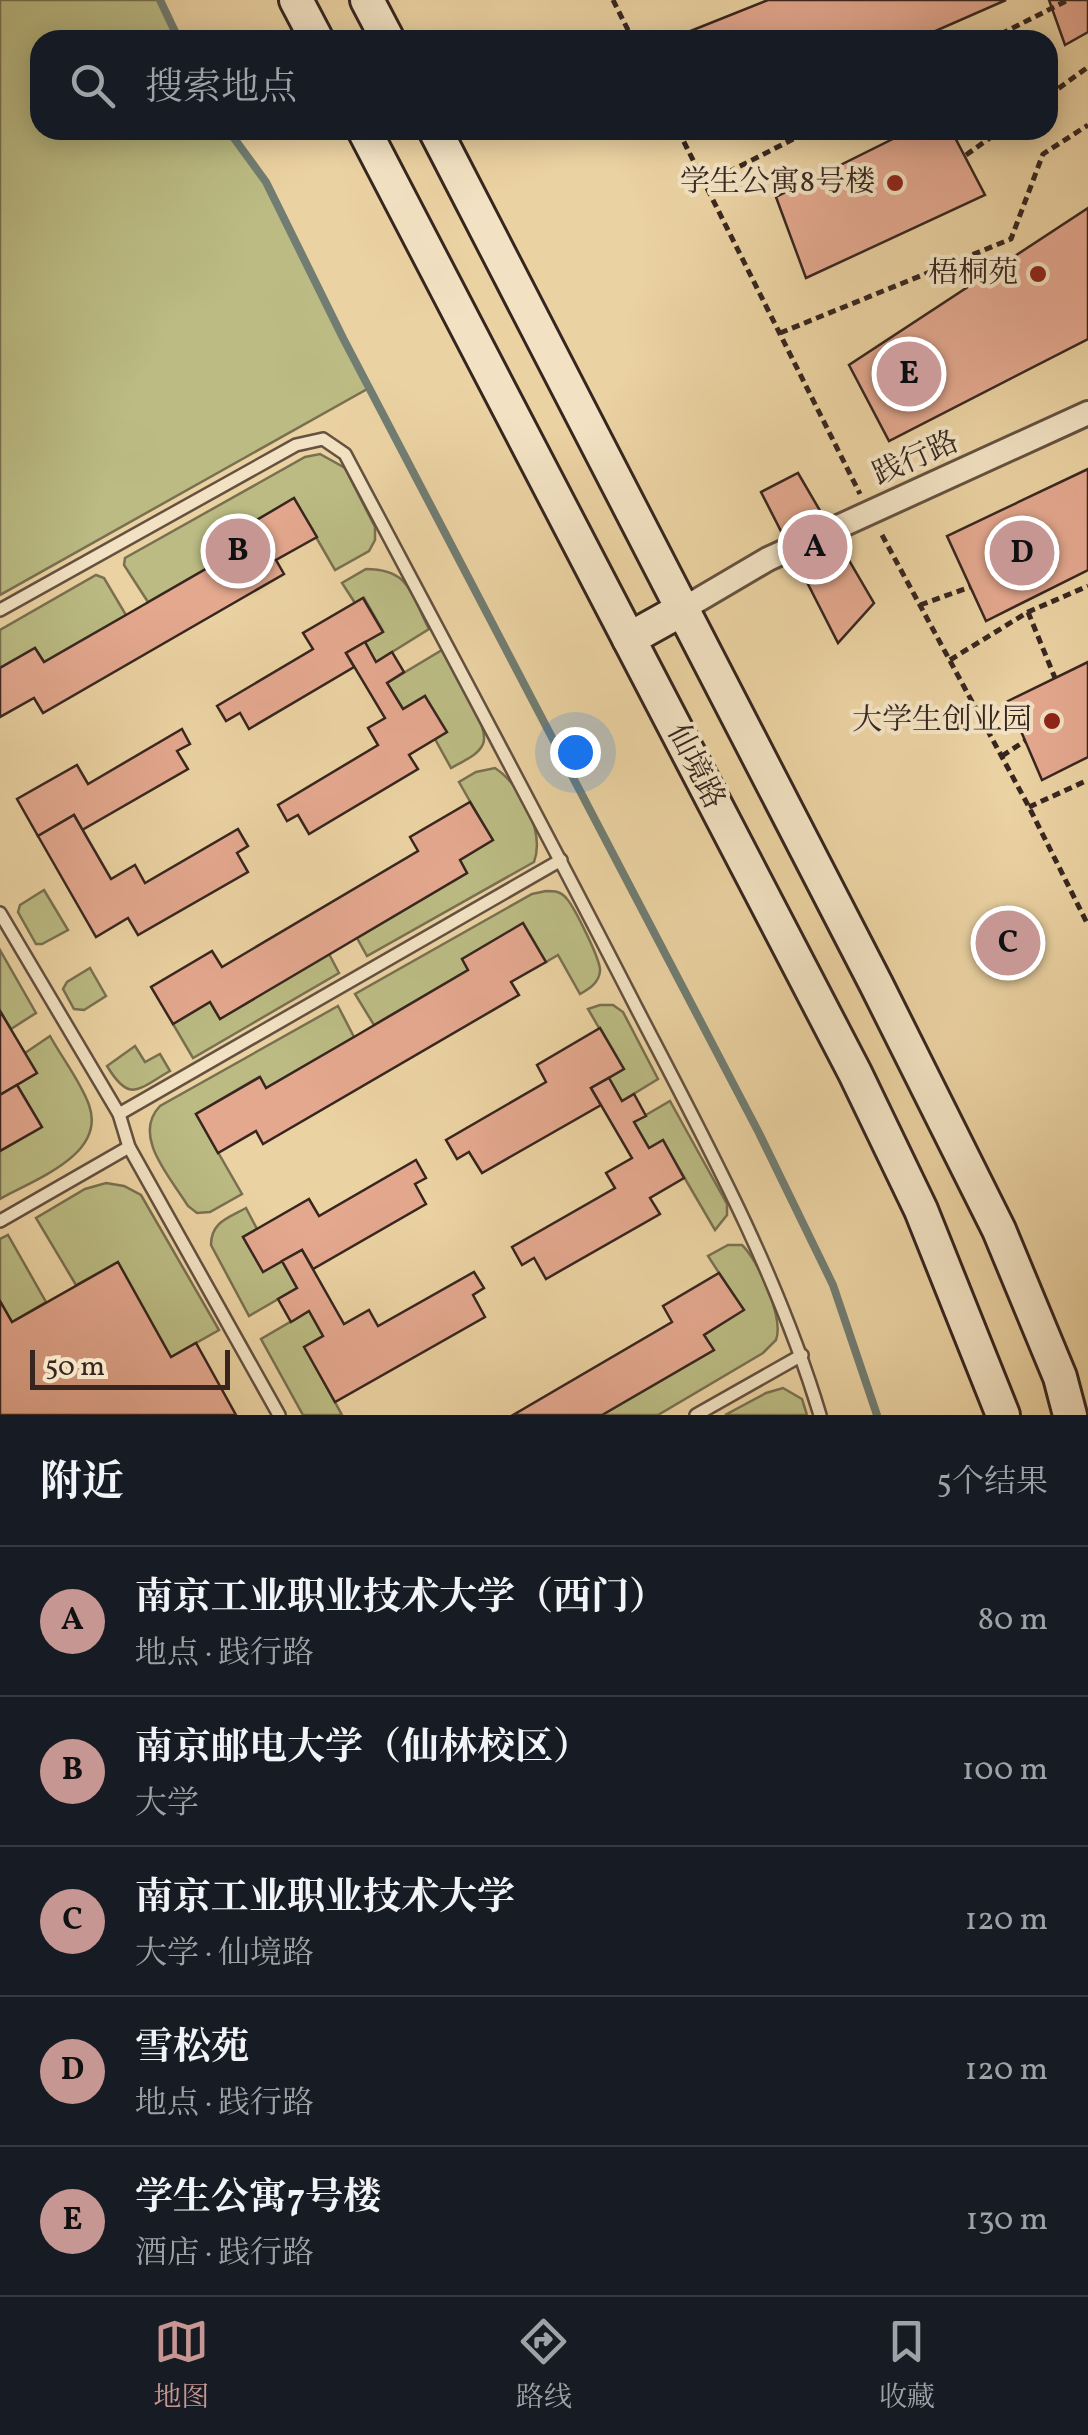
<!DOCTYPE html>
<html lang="zh">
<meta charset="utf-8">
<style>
body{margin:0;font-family:Vollkorn,"Noto Serif SC",serif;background:#20242c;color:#f1f3f6}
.scale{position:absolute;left:30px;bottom:25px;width:200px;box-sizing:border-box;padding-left:10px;border:5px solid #37261f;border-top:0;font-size:28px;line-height:35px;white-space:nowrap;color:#37261f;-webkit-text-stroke:8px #f2e2c3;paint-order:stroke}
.you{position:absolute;left:575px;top:752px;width:35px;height:35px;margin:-25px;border:8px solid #fff;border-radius:50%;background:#1a73e8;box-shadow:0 0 0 15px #1a73e833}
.badge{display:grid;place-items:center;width:65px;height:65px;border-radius:50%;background:#c59692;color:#111;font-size:32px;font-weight:700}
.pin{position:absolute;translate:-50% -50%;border:5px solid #fff;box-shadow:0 2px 10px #0006}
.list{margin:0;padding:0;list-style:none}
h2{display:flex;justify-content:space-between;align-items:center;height:130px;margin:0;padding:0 40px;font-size:42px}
h2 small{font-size:32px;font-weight:400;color:#9ea1a6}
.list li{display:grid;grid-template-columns:65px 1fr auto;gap:30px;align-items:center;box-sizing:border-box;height:150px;padding:0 40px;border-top:2px solid #363941}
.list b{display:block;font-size:38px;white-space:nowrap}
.list p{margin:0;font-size:32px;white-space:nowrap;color:#9ea1a6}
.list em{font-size:32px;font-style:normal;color:#9ea1a6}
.icon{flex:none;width:55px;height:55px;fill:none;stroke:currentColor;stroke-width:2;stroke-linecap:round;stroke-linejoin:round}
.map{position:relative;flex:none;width:1088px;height:1415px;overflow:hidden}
.search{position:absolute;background:#171b24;box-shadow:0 5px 25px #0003;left:30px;right:30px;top:30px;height:110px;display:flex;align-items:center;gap:25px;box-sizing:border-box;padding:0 35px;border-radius:30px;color:#9ea1a6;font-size:38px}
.sheet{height:880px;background:#171b24}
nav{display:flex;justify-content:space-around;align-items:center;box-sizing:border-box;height:140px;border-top:2px solid #363941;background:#171b24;font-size:28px;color:#9ea1a6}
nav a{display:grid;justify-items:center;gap:5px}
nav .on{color:#c59692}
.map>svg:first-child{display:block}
.green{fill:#bbbb83;stroke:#797051;stroke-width:2.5}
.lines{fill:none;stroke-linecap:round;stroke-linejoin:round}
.stream{stroke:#717d72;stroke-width:8}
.building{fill:#e4a88f;stroke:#37261f;stroke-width:2.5}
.service-casing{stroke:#645140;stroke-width:16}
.minor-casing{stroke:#645140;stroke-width:28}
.secondary-casing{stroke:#37261f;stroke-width:38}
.path{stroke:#37261f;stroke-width:5;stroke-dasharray:8 5;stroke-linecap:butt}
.service{stroke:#f2e2c3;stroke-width:11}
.minor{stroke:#f2e2c3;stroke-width:22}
.secondary{stroke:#f2e2c3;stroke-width:32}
.poi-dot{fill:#8f2418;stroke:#f2e2c3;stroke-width:4}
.labels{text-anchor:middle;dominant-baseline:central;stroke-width:8;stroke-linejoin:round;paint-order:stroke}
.poi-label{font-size:30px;fill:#37261f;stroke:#f2e2c3;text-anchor:end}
.street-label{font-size:30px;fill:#37261f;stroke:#f2e2c3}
</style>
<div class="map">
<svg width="1088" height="1415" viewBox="0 0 1088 1415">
<rect width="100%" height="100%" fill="#ebd2a2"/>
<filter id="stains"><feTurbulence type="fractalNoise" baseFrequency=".002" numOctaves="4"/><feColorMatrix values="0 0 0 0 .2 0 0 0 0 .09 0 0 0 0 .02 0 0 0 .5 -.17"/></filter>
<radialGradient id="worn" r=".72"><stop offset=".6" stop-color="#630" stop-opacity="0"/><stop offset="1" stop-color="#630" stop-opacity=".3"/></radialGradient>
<!-- green -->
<g class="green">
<polygon points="0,0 160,0 179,40 40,40 40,130 228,130 266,182 369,388 0,595"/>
<polygon points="320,454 345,468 375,527 375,540 369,551 335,570 294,499 233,533 242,548 148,602 124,565 125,558 305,457"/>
<path d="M 366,569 C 410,569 411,594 429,629 L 376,662 L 365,642 L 383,631 L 364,598 L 355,603 L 342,583 Z"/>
<polygon points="96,575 104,578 126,615 44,662 35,648 0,668 0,630"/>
<path d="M 442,650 C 452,669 491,726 483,744 C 478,756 461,762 451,768 L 435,739 L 425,696 L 403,709 L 387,683 Z"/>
<path d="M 495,768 C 521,785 545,832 534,862 L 367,956 L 357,938 L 467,873 L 460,860 L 492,840 L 459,782 L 476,772 Z"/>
<polygon points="44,890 68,930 42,944 36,944 18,912 20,905"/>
<path d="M 546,891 C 554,891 561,891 567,899 C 574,907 601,960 600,971 C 599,983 589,989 580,994 L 558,955 L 546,962 L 463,959 L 468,970 L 374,1025 L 355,994 L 532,894 Z"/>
<polygon points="0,950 36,1013 11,1029 0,1011"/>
<polygon points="329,954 339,973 193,1058 173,1024 210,1002"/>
<polygon points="90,968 106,996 84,1010 74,1009 63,989 67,982"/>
<polygon points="600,1005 613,1005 623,1012 658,1079 622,1101 609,1078 623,1069 588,1009"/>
<path d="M 338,1006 L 354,1037 L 266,1088 L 259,1077 L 196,1114 L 242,1194 L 210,1212 L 197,1213 L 188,1206 C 171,1178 131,1136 160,1106 Z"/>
<path d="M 50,1036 C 62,1058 81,1082 89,1105 C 107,1155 33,1180 0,1199 L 0,1151 L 41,1127 L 17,1085 L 25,1053 Z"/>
<path d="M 135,1046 L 145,1062 L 160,1054 L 170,1071 C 138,1089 130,1104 107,1066 Z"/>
<polygon points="670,1101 727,1204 727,1215 715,1230 663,1141 649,1148 634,1122"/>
<polygon points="106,1183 124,1186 141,1195 219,1330 171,1357 117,1263 76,1285 36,1218 85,1189"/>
<path d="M 246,1208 L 257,1229 L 243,1237 L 263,1271 L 282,1261 L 297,1288 L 249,1316 L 211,1245 C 211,1222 228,1218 246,1208 Z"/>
<polygon points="8,1235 46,1302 12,1322 0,1301 0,1239"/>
<path d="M 728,1245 L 742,1245 C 759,1261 784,1319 776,1340 L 763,1353 L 658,1415 L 602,1415 L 713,1350 L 704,1335 L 743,1310 L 708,1256 Z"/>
<polygon points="309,1311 323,1336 305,1347 342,1415 303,1415 261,1339"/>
<polygon points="783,1388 802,1399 807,1415 725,1415 766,1393"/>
</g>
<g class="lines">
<!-- stream -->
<g class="stream">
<polyline points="160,0 179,40"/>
<polyline points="228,130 266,182 343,338 759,1133 833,1285 877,1415"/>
</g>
</g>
<!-- building -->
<g class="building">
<polygon points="768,0 1006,0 915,40 686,40 683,34"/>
<polygon points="1049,0 1088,0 1088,32 1065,45"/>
<polygon points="911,130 951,130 985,195 806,278 776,197"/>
<polygon points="1088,208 1088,339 889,441 849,365"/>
<polygon points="1088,469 1088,570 986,621 947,536"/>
<polygon points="798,473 874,603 838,643 761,492"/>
<polygon points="294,498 317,537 276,560 284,574 43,713 34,698 0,717 0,668 35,648 44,662 126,615 242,548 233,534"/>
<polygon points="363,598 383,632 346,653 354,667 249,729 240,713 226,721 217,706 313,649 303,633"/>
<polygon points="365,642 376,662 392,652 404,672 387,683 403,709 425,696 447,732 409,755 418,769 309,834 298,815 287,821 278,805 378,745 368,728 385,718 346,653"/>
<polygon points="1088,662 1088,757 1042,780 1008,701"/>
<polygon points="182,729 190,744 177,751 188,769 82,830 74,815 38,836 17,799 77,765 88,784"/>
<polygon points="470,802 493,840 460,860 467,873 220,1019 210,1002 173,1024 151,987 212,951 222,967 418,851 410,837"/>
<polygon points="74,815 111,879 135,865 145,883 238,829 248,846 237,853 248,872 138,935 128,918 96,937 38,836"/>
<polygon points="523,923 546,962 511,982 519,995 263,1144 256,1131 218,1153 196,1114 260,1077 266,1088 354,1037 468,970 462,959"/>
<polygon points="0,1011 37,1073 0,1095"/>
<polygon points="600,1028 624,1069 591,1088 601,1105 482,1173 469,1152 457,1159 446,1140 546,1082 537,1065"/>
<polygon points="609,1078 622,1101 634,1094 646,1116 634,1122 649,1148 663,1140 684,1178 650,1198 660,1214 546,1279 534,1258 522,1265 512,1247 615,1188 606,1173 632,1158 591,1088"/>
<polygon points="17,1085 42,1127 0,1151 0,1095"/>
<polygon points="416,1160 426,1178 415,1184 426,1204 313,1269 302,1250 263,1272 243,1237 309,1199 319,1216"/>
<polygon points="302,1250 344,1324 369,1310 378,1326 474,1272 484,1288 473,1295 485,1317 335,1402 304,1347 323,1336 309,1311 291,1322 278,1299 297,1288 282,1261"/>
<polygon points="118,1262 171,1357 196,1343 236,1415 0,1415 0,1301 12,1322"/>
<polygon points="719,1273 744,1310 704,1335 714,1350 602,1415 513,1415 672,1322 663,1306"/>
</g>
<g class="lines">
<!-- service casing -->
<g class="service-casing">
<g id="service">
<path d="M 0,610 L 296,445 L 323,439 L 345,454 C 443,639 542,823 637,1009 C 706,1142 777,1272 820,1415"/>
<polyline points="0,913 119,1114 129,1147 279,1415"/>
<polyline points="119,1114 561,860"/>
<polyline points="0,1221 129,1147"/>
<polyline points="696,1415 802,1355"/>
</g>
</g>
<!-- minor casing -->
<g class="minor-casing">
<polyline id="minor" points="683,609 768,559 1088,413"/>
</g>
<!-- secondary casing -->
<g class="secondary-casing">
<g id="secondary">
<polyline points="296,0 317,40"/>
<polyline points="367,0 388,40"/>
<polyline points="364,130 855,1073 921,1210 1003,1415"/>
<polyline points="435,130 876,984 999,1230 1060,1377 1070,1415"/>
<polyline points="629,639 683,609"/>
</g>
</g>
<!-- path -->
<g class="path">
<polyline points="613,0 633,40"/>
<polyline points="989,40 1068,0"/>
<polyline points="1048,96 1088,67"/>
<polyline points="678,130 860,494"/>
<polyline points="966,155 1001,130"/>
<polyline points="705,184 811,130"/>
<polyline points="780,333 1011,239 1043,154 1088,125"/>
<polyline points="882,535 1029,807 1088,925"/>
<polyline points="920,605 970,587"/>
<polyline points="1028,612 1055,678"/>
<polyline points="950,660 1028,612 1088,586"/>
<polyline points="1002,756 1025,741"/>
<polyline points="1029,807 1088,780"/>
</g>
<!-- service -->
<use href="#service" class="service"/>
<!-- minor -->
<use href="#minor" class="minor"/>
<!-- secondary -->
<use href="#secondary" class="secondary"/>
</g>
<!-- markers -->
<g class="poi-dot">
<circle cx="895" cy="183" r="10"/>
<circle cx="1038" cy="274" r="10"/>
<circle cx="1052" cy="721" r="10"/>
</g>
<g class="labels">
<!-- poi labels -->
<g class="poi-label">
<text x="875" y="183">学生公寓8号楼</text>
<text x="1018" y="274">梧桐苑</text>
<text x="1032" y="721">大学生创业园</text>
</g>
<!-- street labels -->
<g class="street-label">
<text transform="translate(916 459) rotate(-24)">践行路</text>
<text transform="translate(695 767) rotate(63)">仙境路</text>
</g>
</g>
<rect width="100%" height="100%" filter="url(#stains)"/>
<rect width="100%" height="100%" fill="url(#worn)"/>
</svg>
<div class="scale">50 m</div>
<div class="you"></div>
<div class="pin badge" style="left:815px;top:547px">A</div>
<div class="pin badge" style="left:238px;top:551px">B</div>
<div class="pin badge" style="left:1008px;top:943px">C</div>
<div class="pin badge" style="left:1022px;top:553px">D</div>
<div class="pin badge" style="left:909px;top:374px">E</div>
<div class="search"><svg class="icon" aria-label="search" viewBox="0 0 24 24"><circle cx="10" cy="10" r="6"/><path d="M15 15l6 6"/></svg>搜索地点</div>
</div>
<section class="sheet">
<h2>附近<small>5个结果</small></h2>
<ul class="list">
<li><span class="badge">A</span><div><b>南京工业职业技术大学（西门）</b><p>地点 · 践行路</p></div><em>80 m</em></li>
<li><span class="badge">B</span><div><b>南京邮电大学（仙林校区）</b><p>大学</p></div><em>100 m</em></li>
<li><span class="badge">C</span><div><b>南京工业职业技术大学</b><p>大学 · 仙境路</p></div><em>120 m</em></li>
<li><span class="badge">D</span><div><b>雪松苑</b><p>地点 · 践行路</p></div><em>120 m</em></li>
<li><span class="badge">E</span><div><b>学生公寓7号楼</b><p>酒店 · 践行路</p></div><em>130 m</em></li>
</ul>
</section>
<nav>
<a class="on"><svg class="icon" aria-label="map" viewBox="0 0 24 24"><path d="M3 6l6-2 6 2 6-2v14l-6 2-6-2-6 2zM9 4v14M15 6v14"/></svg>地图</a>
<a><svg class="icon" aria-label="directions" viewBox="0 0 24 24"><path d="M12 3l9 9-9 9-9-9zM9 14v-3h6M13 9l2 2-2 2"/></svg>路线</a>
<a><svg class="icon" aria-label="saved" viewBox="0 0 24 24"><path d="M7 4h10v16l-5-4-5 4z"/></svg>收藏</a>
</nav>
